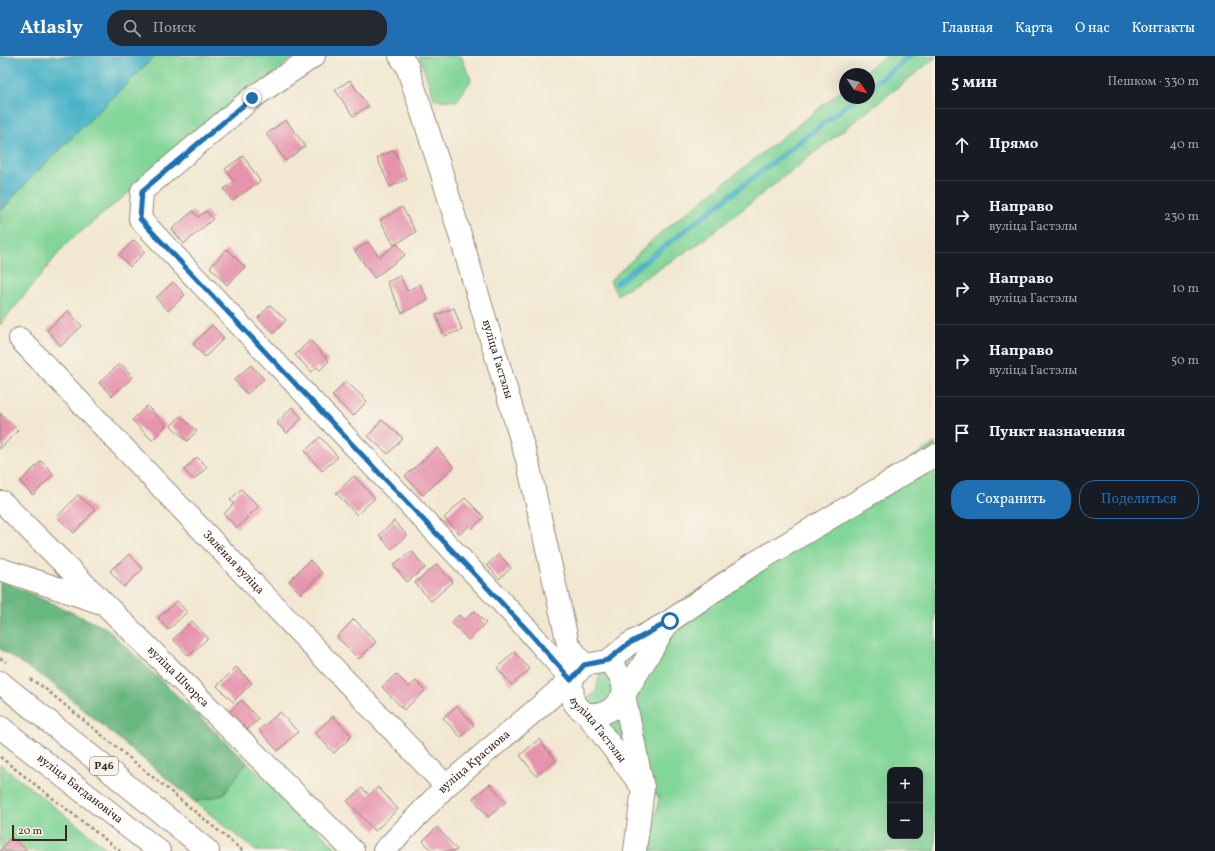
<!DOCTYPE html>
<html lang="ru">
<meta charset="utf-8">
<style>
body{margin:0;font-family:Vollkorn,serif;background:#242831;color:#f1f3f6}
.controls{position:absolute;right:12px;bottom:12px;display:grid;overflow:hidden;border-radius:8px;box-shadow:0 4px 16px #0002}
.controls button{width:36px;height:36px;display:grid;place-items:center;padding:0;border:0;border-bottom:1px solid #363941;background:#171b24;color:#f1f3f6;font:20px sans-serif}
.compass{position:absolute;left:839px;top:12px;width:36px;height:36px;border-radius:50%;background:#171b24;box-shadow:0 4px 16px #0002;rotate:125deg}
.scale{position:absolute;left:12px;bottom:10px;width:55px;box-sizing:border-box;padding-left:4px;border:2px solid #3b2a1e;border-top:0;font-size:11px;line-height:14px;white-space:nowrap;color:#3b2a1e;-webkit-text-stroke:3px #f7f3e8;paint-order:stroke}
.stop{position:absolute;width:12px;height:12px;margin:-9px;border:3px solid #1f6fb2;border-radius:50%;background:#fff}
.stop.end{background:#1f6fb2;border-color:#fff;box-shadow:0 1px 4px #0008}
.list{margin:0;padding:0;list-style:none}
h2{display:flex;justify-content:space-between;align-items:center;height:52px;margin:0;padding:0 16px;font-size:17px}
h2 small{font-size:13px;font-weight:400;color:#9ea1a6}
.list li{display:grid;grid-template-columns:26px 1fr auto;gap:12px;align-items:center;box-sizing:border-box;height:72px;padding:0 16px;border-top:1px solid #363941}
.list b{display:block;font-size:15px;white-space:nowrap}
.list p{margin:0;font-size:13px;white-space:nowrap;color:#9ea1a6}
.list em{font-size:13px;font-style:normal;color:#9ea1a6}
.actions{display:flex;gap:8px;padding:12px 16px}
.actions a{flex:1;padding:9px 0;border:1px solid #1f6fb2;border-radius:16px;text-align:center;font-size:14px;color:#1f6fb2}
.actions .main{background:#1f6fb2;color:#fff}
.icon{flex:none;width:22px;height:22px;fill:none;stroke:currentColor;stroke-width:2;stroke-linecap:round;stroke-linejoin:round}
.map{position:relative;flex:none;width:935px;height:795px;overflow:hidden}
header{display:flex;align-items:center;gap:24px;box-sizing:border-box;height:56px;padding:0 20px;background:#1f6fb2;color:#fff}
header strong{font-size:19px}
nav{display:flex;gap:22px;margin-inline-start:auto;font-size:14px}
.search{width:280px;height:36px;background:#242831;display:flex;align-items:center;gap:10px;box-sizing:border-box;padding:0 14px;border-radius:16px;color:#9ea1a6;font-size:15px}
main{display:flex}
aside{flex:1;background:#171b24}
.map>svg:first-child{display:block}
.green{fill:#82d698;stroke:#5e805b;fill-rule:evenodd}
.forest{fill:#69b780;stroke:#52704f}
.water{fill:#49b3c7;stroke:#426e72}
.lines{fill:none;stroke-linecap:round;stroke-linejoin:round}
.stream{stroke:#49b3c7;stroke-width:5.5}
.building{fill:#e693ae}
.street-casing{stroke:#968978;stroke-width:24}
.primary-casing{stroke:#968978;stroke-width:24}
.path{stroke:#968978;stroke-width:2.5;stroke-dasharray:3 3;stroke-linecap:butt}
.street{stroke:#fff;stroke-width:22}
.primary{stroke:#fff;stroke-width:22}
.route{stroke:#1f6fb2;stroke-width:5}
.labels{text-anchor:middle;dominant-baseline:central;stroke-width:3.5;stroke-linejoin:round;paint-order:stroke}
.shield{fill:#f7f3e8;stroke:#73665b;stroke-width:1}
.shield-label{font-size:11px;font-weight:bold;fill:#3b2a1e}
.street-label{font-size:12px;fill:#3b2a1e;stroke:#f7f3e8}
</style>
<header>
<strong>Atlasly</strong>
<div class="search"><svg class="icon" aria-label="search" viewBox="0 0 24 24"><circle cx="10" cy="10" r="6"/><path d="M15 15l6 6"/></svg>Поиск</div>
<nav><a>Главная</a><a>Карта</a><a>О нас</a><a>Контакты</a></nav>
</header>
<main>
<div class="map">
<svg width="935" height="795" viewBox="0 0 935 795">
<rect width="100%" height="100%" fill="#f7f3e8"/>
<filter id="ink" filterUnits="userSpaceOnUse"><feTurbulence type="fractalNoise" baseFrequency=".025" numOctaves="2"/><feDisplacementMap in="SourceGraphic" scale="8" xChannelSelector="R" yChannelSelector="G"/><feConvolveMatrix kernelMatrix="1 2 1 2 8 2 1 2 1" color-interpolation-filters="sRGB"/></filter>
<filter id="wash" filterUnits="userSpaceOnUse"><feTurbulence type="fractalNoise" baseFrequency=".012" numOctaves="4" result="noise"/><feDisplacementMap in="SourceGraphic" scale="16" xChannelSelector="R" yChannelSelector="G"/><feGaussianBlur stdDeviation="0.9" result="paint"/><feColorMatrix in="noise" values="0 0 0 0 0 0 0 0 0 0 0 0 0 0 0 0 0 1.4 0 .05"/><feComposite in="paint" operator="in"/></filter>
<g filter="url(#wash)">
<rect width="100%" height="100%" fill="#f2e8d2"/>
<!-- green -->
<g class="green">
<polygon points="155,0 295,0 66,188 0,269 0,156 27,126"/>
<polygon points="419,0 461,0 471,24 457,45 435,44"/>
<polygon points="885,0 935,0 935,2 697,189 617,239 610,225 658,179 845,32 845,42 869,42 869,18 862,18"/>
<path d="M 935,387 L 935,795 L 650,795 L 659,742 L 586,643 L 596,636 L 604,594 ZM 890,714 L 920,714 L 920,780 L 890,780 Z"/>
<polygon points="247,706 339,795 256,795 195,746 223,739"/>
<polygon points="0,708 110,795 0,795"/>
</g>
<!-- forest -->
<polygon class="forest" points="0,524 106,572 247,706 223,739 195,746 48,624 0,593"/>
<!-- water -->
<polygon class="water" points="0,0 155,0 27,126 0,156"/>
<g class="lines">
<!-- stream -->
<g class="stream">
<polyline points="869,32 910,0"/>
<polyline points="617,227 856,42"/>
</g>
</g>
<g id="blocks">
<!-- building -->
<g class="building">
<polygon points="350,24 368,50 353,60 335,34"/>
<polygon points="286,64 305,90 286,105 266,78"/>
<polygon points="394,94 407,123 390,131 377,102"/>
<polygon points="243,100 260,125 232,145 224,133 234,126 225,113"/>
<polygon points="402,151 416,176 394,189 380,164"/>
<polygon points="193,155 198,161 206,155 213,163 184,188 172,173"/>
<polygon points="134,184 145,196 130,211 119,199"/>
<polygon points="368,186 379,201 397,188 405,199 374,222 355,195"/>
<polygon points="227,193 245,211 227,229 210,211"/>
<polygon points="400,220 407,235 420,228 428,244 402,257 387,226"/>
<polygon points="173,226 185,239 168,255 156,242"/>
<polygon points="270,249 286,264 274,277 258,262"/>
<polygon points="454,252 462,274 444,280 436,259"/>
<polygon points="68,255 82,270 61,290 47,274"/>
<polygon points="212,269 224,282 205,301 193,288"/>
<polygon points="310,284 329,305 320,314 317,311 312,316 295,299"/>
<polygon points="120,307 133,321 112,340 99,327"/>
<polygon points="251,309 264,323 247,338 234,324"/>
<polygon points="346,325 367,345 353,360 332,340"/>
<polygon points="147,350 166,370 152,384 132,364"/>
<polygon points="292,351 302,362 287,377 277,367"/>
<polygon points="0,357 18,374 0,393"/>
<polygon points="180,360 197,375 187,385 171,370"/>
<polygon points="382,364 403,382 388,398 368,380"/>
<polygon points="320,381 338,401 322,415 305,395"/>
<polygon points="437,392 454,411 423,439 405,420"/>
<polygon points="197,401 207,411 194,424 184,414"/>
<polygon points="41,405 54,418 33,439 20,426"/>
<polygon points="354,420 375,442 357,459 336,437"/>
<polygon points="241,433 259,450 237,472 224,458 234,447 230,444"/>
<polygon points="78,439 95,454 74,477 57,461"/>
<polygon points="465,442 484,461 472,473 469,470 460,478 444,462"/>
<polygon points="394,465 407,479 392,493 379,479"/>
<polygon points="412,495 425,512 407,526 393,509"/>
<polygon points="129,498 143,513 124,531 110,515"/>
<polygon points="499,498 511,512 499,523 487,509"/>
<polygon points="310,504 322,517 301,538 289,525"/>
<polygon points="437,508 453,526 431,545 415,527"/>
<polygon points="177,545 187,556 168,574 158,562"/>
<polygon points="474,555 486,567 468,584 451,566 459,559 464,564"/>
<polygon points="354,563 376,586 359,603 337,581"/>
<polygon points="192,565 208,582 189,600 173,583"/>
<polygon points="514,596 530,613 512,629 497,612"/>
<polygon points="236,611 252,627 233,646 217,630"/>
<polygon points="396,618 409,631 416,625 425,635 404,654 382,631"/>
<polygon points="241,644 259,663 245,675 228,657"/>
<polygon points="457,650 474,669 461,681 443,662"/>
<polygon points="280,656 298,676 278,695 259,674"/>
<polygon points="333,660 352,680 334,697 315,677"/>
<polygon points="539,683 556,705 536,720 520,699"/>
<polygon points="490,728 506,746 488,761 473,742"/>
<polygon points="378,731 398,753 375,775 347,745 362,732 369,739"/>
<polygon points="437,771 457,794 456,795 432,795 423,785"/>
<polygon points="11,781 28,795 0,795"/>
</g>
</g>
</g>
<g filter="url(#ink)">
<use href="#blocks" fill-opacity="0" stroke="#968978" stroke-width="1"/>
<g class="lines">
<!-- street casing -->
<g class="street-casing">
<g id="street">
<path id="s1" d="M 314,0 L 252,42 L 142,135 L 140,163 L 529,575 C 535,583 570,620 571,625 C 576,643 566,645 587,658 L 643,732"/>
<path id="s2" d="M 400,0 L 407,10 L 441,115 L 528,407 L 568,588 L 584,609"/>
<path id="s3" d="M 20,283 L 446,730"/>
<path id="s4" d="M 2,446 L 353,795"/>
<polyline points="0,513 99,546"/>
<path d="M 608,605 C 620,617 623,622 624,639 L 643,732 L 635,795"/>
<polyline points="587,658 602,658 612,653 624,639 668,567"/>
<path id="s5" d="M 384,795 L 446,730 L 571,624 L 584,609 L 608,605 L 629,588 L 670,565 L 753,508 L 935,399"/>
</g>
</g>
<!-- primary casing -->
<g class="primary-casing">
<g id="primary">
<polyline points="0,626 208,795"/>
<path id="s6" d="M 0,671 L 159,795"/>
</g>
</g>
<!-- path -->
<g class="path">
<polyline points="0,602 6,606"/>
<polyline points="30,623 43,631 243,795"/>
<polyline points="0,701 120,795"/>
</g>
<!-- street -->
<use href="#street" class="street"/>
<!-- primary -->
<use href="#primary" class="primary"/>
</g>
</g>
<g class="lines" filter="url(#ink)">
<!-- route -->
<polyline class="route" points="252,42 142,135 140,163 529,576 571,624 584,609 608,604 628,588 670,565"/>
</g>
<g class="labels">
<!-- shield labels -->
<rect class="shield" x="90" y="701" width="28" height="18" rx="3"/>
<g class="shield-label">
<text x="104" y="710">Р46</text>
</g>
<!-- street labels -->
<g class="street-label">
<text stroke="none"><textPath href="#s2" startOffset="319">вуліца Гастэлы</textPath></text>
<text stroke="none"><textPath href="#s3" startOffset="309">Зялёная вуліца</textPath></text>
<text stroke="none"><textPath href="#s4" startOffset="248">вуліца Шчорса</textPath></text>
<text stroke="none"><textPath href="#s1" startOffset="937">вуліца Гастэлы</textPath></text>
<text stroke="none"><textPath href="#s5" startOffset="127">вуліца Краснова</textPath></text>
<text stroke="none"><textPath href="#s6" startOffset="101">вуліца Багдановіча</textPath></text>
</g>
</g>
</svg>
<div class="controls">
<button>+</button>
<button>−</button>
</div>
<svg class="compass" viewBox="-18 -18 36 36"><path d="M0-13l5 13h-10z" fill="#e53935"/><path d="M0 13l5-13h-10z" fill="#9ea1a6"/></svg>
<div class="scale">20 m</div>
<div class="stop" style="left:670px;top:565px"></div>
<div class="stop end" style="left:252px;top:42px"></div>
</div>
<aside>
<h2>5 мин<small>Пешком · 330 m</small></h2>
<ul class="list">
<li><svg class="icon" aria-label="ahead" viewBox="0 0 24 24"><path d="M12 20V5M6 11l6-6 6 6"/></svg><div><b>Прямо</b></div><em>40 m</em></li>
<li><svg class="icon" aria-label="right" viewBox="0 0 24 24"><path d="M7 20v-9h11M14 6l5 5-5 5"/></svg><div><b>Направо</b><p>вуліца Гастэлы</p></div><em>230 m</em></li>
<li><svg class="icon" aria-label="right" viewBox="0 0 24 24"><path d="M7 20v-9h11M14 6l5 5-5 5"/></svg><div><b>Направо</b><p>вуліца Гастэлы</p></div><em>10 m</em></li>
<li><svg class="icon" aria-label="right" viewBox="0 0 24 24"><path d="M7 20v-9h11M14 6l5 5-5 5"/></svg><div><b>Направо</b><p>вуліца Гастэлы</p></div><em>50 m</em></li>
<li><svg class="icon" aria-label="arrive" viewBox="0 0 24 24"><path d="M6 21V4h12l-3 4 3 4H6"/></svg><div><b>Пункт назначения</b></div></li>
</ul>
<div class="actions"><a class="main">Сохранить</a><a>Поделиться</a></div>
</aside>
</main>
